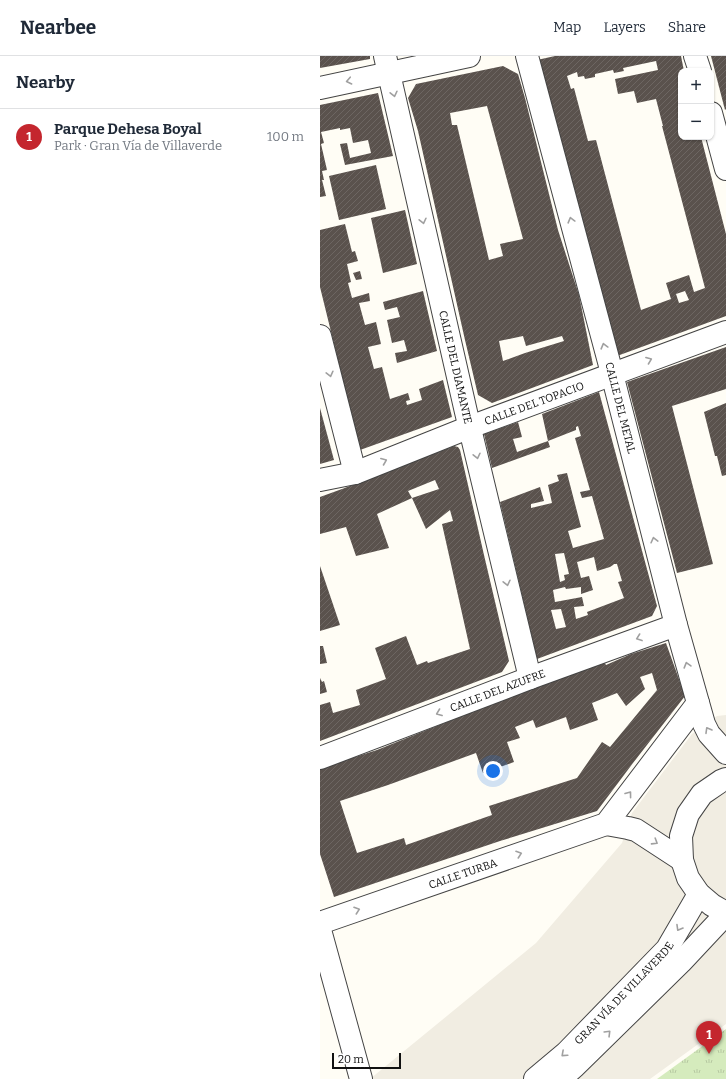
<!DOCTYPE html>
<meta charset="utf-8">
<style>
body{margin:0;font-family:Bitter,serif;background:#f6f6f7;color:#1f2937}
.controls{position:absolute;right:12px;top:12px;display:grid;overflow:hidden;border-radius:8px;box-shadow:0 1px 3px #0004}
.controls button{width:36px;height:36px;display:grid;place-items:center;padding:0;border:0;border-bottom:1px solid #e0e1e3;background:#fff;color:#1f2937;font:20px sans-serif}
.scale{position:absolute;left:12px;bottom:10px;width:69px;box-sizing:border-box;padding-left:4px;border:2px solid #111;border-top:0;font-size:11px;line-height:14px;white-space:nowrap;color:#111;-webkit-text-stroke:3px #fff;paint-order:stroke}
.you{position:absolute;left:173px;top:715px;width:14px;height:14px;margin:-10px;border:3px solid #fff;border-radius:50%;background:#1a73e8;box-shadow:0 0 0 6px #1a73e833}
.badge{display:grid;place-items:center;width:26px;height:26px;border-radius:50%;background:#c4262e;color:#fff;font-size:13px;font-weight:700}
.pin{position:absolute;translate:-50% -33px;filter:drop-shadow(0 1px 2px #0008)}
.pin::after{content:'';position:absolute;top:21px;width:14px;height:12px;background:inherit;clip-path:polygon(0 0,100% 0,50% 100%)}
.list{margin:0;padding:0;list-style:none}
h2{display:flex;justify-content:space-between;align-items:center;height:52px;margin:0;padding:0 16px;font-size:17px}
h2 small{font-size:13px;font-weight:400;color:#747a83}
.list li{display:grid;grid-template-columns:26px 1fr auto;gap:12px;align-items:center;box-sizing:border-box;height:56px;padding:0 16px;border-top:1px solid #e0e1e3}
.list b{display:block;font-size:15px;white-space:nowrap}
.list p{margin:0;font-size:13px;white-space:nowrap;color:#747a83}
.list em{font-size:13px;font-style:normal;color:#747a83}
.map{position:relative;flex:none;width:406px;height:1023px;overflow:hidden}
header{display:flex;align-items:center;gap:24px;box-sizing:border-box;height:56px;padding:0 20px;background:#fff;border-bottom:1px solid #e0e1e3}
header strong{font-size:19px}
nav{display:flex;gap:22px;margin-inline-start:auto;font-size:14px}
main{display:flex}
aside{flex:1;background:#fff}
.map>svg:first-child{display:block}
.park{fill:url(#park-tufts)}
.plaza{fill:#f1ede2}
.building{fill:url(#building-hatch);fill-rule:evenodd}
.lines{fill:none;stroke-linecap:round;stroke-linejoin:round}
.minor-casing{stroke:#444;stroke-width:24}
.minor{stroke:#fff;stroke-width:22}
.oneway{stroke:#a0a0a0}
.labels{text-anchor:middle;dominant-baseline:central;stroke-width:4;stroke-linejoin:round;paint-order:stroke}
.street-label{font-size:11px;fill:#111;stroke:#fff}
</style>
<header>
<strong>Nearbee</strong>
<nav><a>Map</a><a>Layers</a><a>Share</a></nav>
</header>
<main>
<aside>
<h2>Nearby<small></small></h2>
<ul class="list">
<li><span class="badge">1</span><div><b>Parque Dehesa Boyal</b><p>Park · Gran Vía de Villaverde</p></div><em>100 m</em></li>
</ul>
</aside>
<div class="map">
<svg width="406" height="1023" viewBox="0 0 406 1023">
<defs>
<pattern id="park-tufts" width="24" height="20" patternUnits="userSpaceOnUse"><rect width="24" height="20" fill="#d5ebbd"/><path d="M3 7l-1-3M5 7V3M7 7l1-3M15 17l-1-3M17 17v-4M19 17l1-3" fill="none" stroke="#b6c8a1"/></pattern>
<pattern id="building-hatch" width="6" height="6" patternUnits="userSpaceOnUse"><rect width="6" height="6" fill="#5a524d"/><path d="M-1 1l2-2M0 6l6-6M5 7l2-2" fill="none" stroke="#6d6662"/></pattern>
</defs>
<rect width="100%" height="100%" fill="#fffdf5"/>
<!-- park -->
<polygon class="park" points="406,973 406,1023 337,1023"/>
<!-- plaza -->
<polygon class="plaza" points="406,659 406,968 330,1023 50,1023 216,887 302,787 312,757 372,678 397,660"/>
<!-- building -->
<g class="building">
<polygon points="0,0 50,0 50,3 0,12"/>
<path d="M 235,0 L 361,0 L 364,15 L 361,15 L 361,81 L 381,81 L 406,178 L 406,260 L 297,300 L 217,4 ZM 336,5 L 338,14 L 295,23 L 298,38 L 314,35 L 317,47 L 336,43 L 343,70 L 342,70 L 385,232 L 374,236 L 369,219 L 346,227 L 351,243 L 321,254 L 276,84 L 268,85 L 254,32 L 251,33 L 247,20 L 257,16 L 258,21 L 264,20 L 265,23 L 275,21 L 275,18 L 293,14 L 294,17 L 304,15 L 303,12 ZM 365,235 L 369,244 L 359,247 L 356,238 Z"/>
<polygon points="391,0 406,0 406,53 405,54"/>
<path d="M 183,10 L 198,18 L 205,42 L 238,174 L 259,239 L 273,309 L 172,347 L 158,339 L 145,284 L 98,75 L 88,42 L 96,28 ZM 167,50 L 203,183 L 180,188 L 183,200 L 169,204 L 137,69 L 132,69 L 130,57 ZM 203,280 L 206,290 L 242,280 L 244,285 L 205,297 L 183,305 L 179,285 Z"/>
<polygon points="58,37 73,100 25,109 20,88 27,87 30,102 51,97 48,84 33,87 30,72 20,74 20,72 1,76 4,87 1,88 7,114 2,115 4,124 2,124 6,140 0,141 0,49"/>
<polygon points="56,109 66,153 19,164 9,120"/>
<polygon points="85,154 97,208 63,217 51,162"/>
<polygon points="25,168 32,196 35,195 38,205 27,208 31,226 28,227 32,242 49,237 50,245 39,247 45,269 56,266 61,288 48,291 54,313 62,311 70,343 88,337 90,344 86,345 87,349 102,344 99,333 123,324 132,361 40,394 0,231 0,174"/>
<polygon points="40,215 42,223 36,224 33,217"/>
<polygon points="103,235 117,295 77,307 75,297 87,295 84,284 72,287 67,264 80,261 77,251 65,254 63,246"/>
<polygon points="406,291 406,333 352,350 393,508 357,517 307,326"/>
<path d="M 279,336 L 337,550 L 332,560 L 217,603 L 180,446 L 220,431 L 224,445 L 211,448 L 211,452 L 232,447 L 228,429 L 239,425 L 237,419 L 247,417 L 261,471 L 248,475 L 253,492 L 284,483 L 272,440 L 262,442 L 260,436 L 270,434 L 255,382 L 261,380 L 258,370 L 256,371 L 256,374 L 228,385 L 222,358 ZM 244,497 L 249,518 L 244,519 L 245,524 L 240,526 L 235,498 ZM 274,501 L 277,515 L 290,511 L 293,509 L 294,508 L 297,508 L 302,525 L 298,526 L 304,542 L 267,556 L 268,559 L 256,563 L 254,551 L 264,550 L 262,541 L 235,546 L 233,534 L 245,531 L 246,533 L 261,531 L 261,538 L 273,534 L 269,520 L 261,522 L 257,506 ZM 241,553 L 246,571 L 236,573 L 231,554 Z"/>
<polygon points="406,347 406,419 402,420 397,400 395,400 384,356"/>
<polygon points="0,352 14,404 0,408"/>
<polygon points="198,366 202,381 193,383 197,396 228,385 230,391 172,412 164,378"/>
<polygon points="134,390 138,391 140,394 164,499 189,605 182,616 0,685 0,649 10,646 13,657 40,649 36,634 66,623 55,592 86,580 97,609 107,605 108,607 150,593 122,468 133,465 130,454 106,473 92,442 119,433 115,424 88,435 92,442 57,458 69,492 36,500 26,471 0,478 0,441 22,433"/>
<polygon points="0,510 20,569 0,575"/>
<path d="M 346,587 L 365,640 L 313,707 L 277,755 L 180,785 L 14,841 L 0,798 L 0,712 L 57,694 L 144,659 L 233,625 L 285,607 L 286,609 L 311,598 ZM 332,617 L 337,634 L 290,691 L 282,686 L 257,722 L 169,750 L 172,759 L 86,789 L 84,782 L 37,797 L 20,745 L 68,729 L 156,697 L 163,717 L 194,706 L 187,686 L 200,682 L 195,671 L 213,664 L 216,672 L 246,661 L 250,674 L 278,664 L 272,647 L 297,637 L 306,650 L 325,633 L 320,621 Z"/>
<polygon points="0,590 3,590 7,607 0,608"/>
<polygon points="0,622 2,626 4,625 7,636 0,638"/>
</g>
<g class="lines">
<!-- minor casing -->
<g class="minor-casing">
<g id="minor">
<path id="s1" d="M 65,0 L 146,356 L 210,622"/>
<path id="s2" d="M 207,0 L 289,306 L 356,569 L 384,668 L 389,678 L 406,697"/>
<polyline points="375,0 380,15"/>
<polyline points="0,32 149,0"/>
<polyline points="391,57 406,113"/>
<polyline points="0,280 35,417"/>
<path id="s3" d="M 0,424 L 35,417 L 150,371 L 406,276"/>
<path id="s4" d="M 0,702 L 210,622 L 356,569"/>
<polyline points="406,723 401,725 382,738 368,758 361,780 362,804 368,822 379,838 392,849 406,857"/>
<polyline points="286,768 308,772 316,774 362,804"/>
<path id="s5" d="M 0,867 L 286,768 L 378,647"/>
<polyline points="0,874 41,1023"/>
<path id="s6" d="M 215,1023 L 246,997 L 347,893 L 379,838"/>
<polyline points="240,1023 254,1011 361,906 406,858"/>
</g>
</g>
<!-- minor -->
<use href="#minor" class="minor"/>
</g>
<!-- one-way arrows -->
<defs><path id="oneway-chevron" d="M-2-3.5L2.5 0L-2 3.5" fill="none" stroke-width="1.6" stroke-linecap="round" stroke-linejoin="round"/></defs>
<g class="oneway">
<use href="#oneway-chevron" transform="translate(29 25) rotate(168)"/>
<use href="#oneway-chevron" transform="translate(74 38) rotate(77)"/>
<use href="#oneway-chevron" transform="translate(251 164) rotate(-105)"/>
<use href="#oneway-chevron" transform="translate(103 165) rotate(77)"/>
<use href="#oneway-chevron" transform="translate(284 290) rotate(-105)"/>
<use href="#oneway-chevron" transform="translate(329 304) rotate(-21)"/>
<use href="#oneway-chevron" transform="translate(10 318) rotate(76)"/>
<use href="#oneway-chevron" transform="translate(157 400) rotate(77)"/>
<use href="#oneway-chevron" transform="translate(64 405) rotate(-22)"/>
<use href="#oneway-chevron" transform="translate(334 484) rotate(-104)"/>
<use href="#oneway-chevron" transform="translate(187 527) rotate(77)"/>
<use href="#oneway-chevron" transform="translate(319 582) rotate(160)"/>
<use href="#oneway-chevron" transform="translate(367 609) rotate(-106)"/>
<use href="#oneway-chevron" transform="translate(119 657) rotate(159)"/>
<use href="#oneway-chevron" transform="translate(388 674) rotate(-120)"/>
<use href="#oneway-chevron" transform="translate(309 738) rotate(-53)"/>
<use href="#oneway-chevron" transform="translate(335 786) rotate(32)"/>
<use href="#oneway-chevron" transform="translate(199 798) rotate(-19)"/>
<use href="#oneway-chevron" transform="translate(37 854) rotate(-19)"/>
<use href="#oneway-chevron" transform="translate(359 872) rotate(120)"/>
<use href="#oneway-chevron" transform="translate(288 977) rotate(-45)"/>
<use href="#oneway-chevron" transform="translate(244 998) rotate(138)"/>
</g>
<g class="labels">
<!-- street labels -->
<g class="street-label">
<text stroke="none"><textPath href="#s1" startOffset="319">CALLE DEL DIAMANTE</textPath></text>
<text stroke="none"><textPath href="#s3" startOffset="228">CALLE DEL TOPACIO</textPath></text>
<text stroke="none"><textPath href="#s2" startOffset="364">CALLE DEL METAL</textPath></text>
<text stroke="none"><textPath href="#s4" startOffset="190">CALLE DEL AZUFRE</textPath></text>
<text stroke="none"><textPath href="#s5" startOffset="151">CALLE TURBA</textPath></text>
<text stroke="none"><textPath href="#s6" startOffset="124">GRAN VÍA DE VILLAVERDE</textPath></text>
</g>
</g>
</svg>
<div class="controls">
<button>+</button>
<button>−</button>
</div>
<div class="scale">20 m</div>
<div class="you"></div>
<div class="pin badge" style="left:389px;top:998px">1</div>
</div>
</main>
